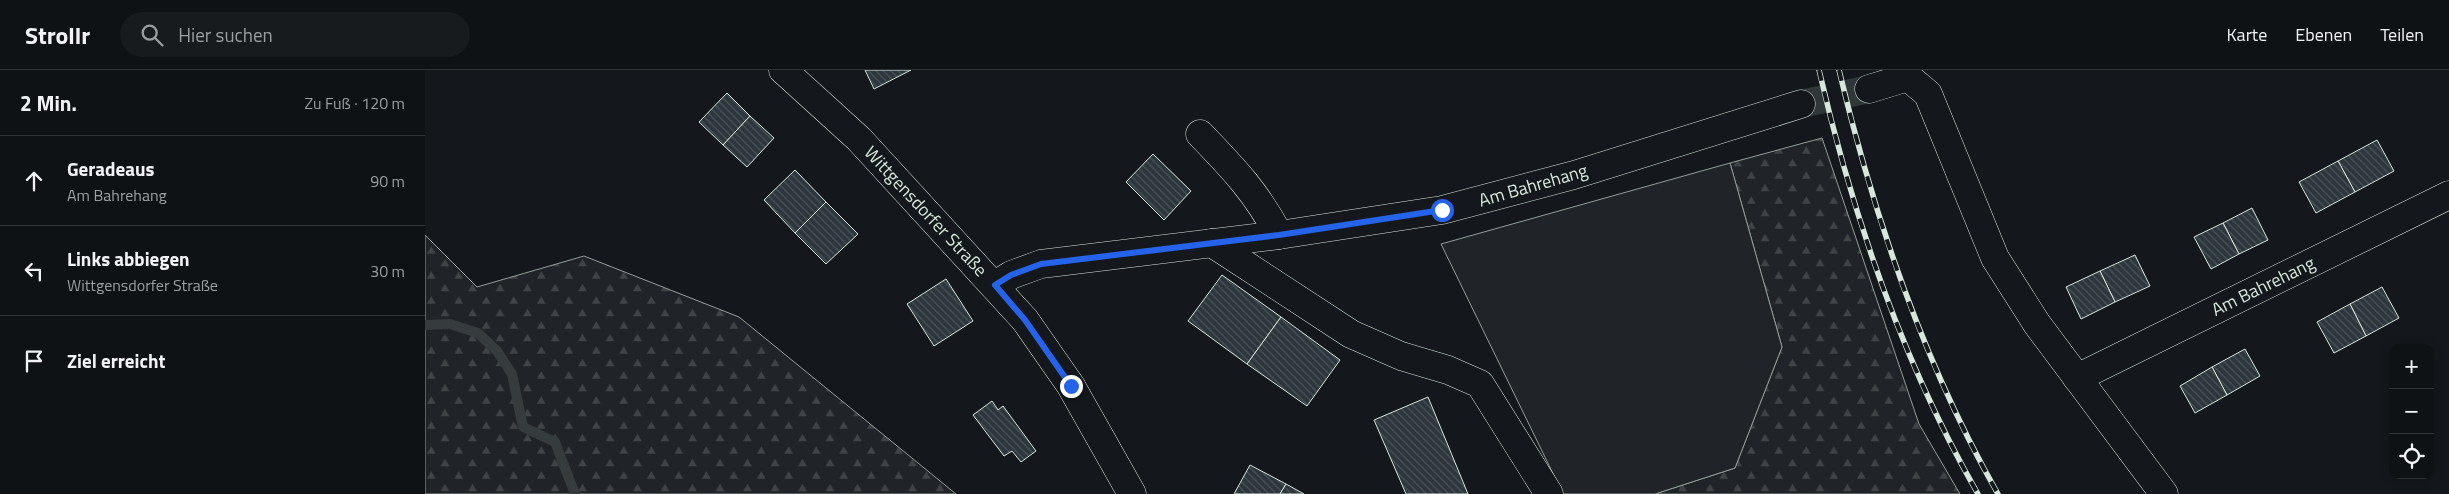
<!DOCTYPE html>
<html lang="de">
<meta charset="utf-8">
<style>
body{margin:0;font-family:"Titillium Web",sans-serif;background:#181b1e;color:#f1f3f6}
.controls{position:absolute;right:15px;bottom:15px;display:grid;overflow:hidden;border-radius:10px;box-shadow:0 2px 12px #0003}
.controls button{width:45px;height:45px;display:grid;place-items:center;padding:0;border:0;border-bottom:1px solid #2f3234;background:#0f1215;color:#f1f3f6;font:25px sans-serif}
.stop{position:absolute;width:15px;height:15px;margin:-11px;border:4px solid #2563eb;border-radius:50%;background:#fff}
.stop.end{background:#2563eb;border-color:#fff;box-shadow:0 1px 5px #0008}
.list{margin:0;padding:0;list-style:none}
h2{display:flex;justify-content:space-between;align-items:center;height:65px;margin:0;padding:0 20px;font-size:21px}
h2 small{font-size:16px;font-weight:400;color:#9b9ea0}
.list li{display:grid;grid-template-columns:32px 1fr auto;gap:15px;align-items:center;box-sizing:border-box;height:90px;padding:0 20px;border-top:1px solid #2f3234}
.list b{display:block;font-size:19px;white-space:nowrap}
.list p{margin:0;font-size:16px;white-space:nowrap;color:#9b9ea0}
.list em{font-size:16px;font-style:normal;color:#9b9ea0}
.icon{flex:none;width:28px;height:28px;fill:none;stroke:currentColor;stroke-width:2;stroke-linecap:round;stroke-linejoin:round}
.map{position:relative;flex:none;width:2024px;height:424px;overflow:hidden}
header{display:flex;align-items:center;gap:30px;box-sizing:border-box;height:70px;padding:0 25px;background:#0f1215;border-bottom:1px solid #2f3234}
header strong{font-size:24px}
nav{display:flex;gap:28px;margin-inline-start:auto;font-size:18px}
.search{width:350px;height:45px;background:#181b1e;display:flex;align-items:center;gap:12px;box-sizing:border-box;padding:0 18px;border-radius:28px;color:#9b9ea0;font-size:19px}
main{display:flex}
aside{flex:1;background:#0f1215}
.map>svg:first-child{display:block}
.forest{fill:url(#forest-firs);stroke:#939e99}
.garden{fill:#202428;stroke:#939e99}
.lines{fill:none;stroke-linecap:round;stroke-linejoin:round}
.stream{stroke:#363b3e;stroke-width:10}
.building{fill:url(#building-back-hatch);stroke:#d8e6dc}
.minor-tunnel{stroke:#313739;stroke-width:28;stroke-dasharray:28 14;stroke-linecap:butt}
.minor-casing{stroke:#d8e6dc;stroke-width:29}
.minor{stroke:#14181c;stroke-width:28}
.rail-casing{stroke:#d8e6dc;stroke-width:5.5}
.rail{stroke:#14181c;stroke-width:4;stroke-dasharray:11;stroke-linecap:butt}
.route{stroke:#2563eb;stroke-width:6}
.labels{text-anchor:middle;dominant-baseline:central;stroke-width:4;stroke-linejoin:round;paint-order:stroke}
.street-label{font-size:18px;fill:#d8e6dc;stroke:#14181c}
</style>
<header>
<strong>Strollr</strong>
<div class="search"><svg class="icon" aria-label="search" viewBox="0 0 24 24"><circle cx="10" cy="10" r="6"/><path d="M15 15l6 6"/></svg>Hier suchen</div>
<nav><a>Karte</a><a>Ebenen</a><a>Teilen</a></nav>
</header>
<main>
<aside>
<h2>2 Min.<small>Zu Fuß · 120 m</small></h2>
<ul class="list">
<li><svg class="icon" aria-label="ahead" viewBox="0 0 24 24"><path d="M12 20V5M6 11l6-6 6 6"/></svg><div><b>Geradeaus</b><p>Am Bahrehang</p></div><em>90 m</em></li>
<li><svg class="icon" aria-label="left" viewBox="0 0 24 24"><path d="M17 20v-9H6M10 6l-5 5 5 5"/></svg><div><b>Links abbiegen</b><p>Wittgensdorfer Straße</p></div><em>30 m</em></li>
<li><svg class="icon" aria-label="arrive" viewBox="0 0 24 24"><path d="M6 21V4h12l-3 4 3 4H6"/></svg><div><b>Ziel erreicht</b></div></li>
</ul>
</aside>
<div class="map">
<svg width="2024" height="424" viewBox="0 0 2024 424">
<defs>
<pattern id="forest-firs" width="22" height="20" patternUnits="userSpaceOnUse" patternTransform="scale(1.25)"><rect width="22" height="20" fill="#202428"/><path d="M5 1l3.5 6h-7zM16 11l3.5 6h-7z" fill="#404447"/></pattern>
<pattern id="building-back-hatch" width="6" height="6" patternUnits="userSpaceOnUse" patternTransform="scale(1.25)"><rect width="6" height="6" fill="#2c363c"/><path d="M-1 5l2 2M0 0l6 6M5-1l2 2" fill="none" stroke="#4a5358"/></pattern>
</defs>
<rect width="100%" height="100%" fill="#14181c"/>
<!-- forest -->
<g class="forest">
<polygon points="1397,68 1494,354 1535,424 1230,424 1310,398 1357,277 1305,93"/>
<polygon points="0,165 52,217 159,186 314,247 531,424 0,424"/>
</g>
<!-- garden -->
<polygon class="garden" points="1305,93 1357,277 1310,398 1230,424 1138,424 1016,174"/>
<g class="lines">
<!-- stream -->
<polyline class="stream" points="0,255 25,254 53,263 72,281 87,304 98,357 130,372 150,424"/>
</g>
<!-- building -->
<g class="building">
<polygon points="440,0 486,0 449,19"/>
<polygon points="302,23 325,46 298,75 274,52"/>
<polygon points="325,46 349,68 322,97 298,75"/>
<polygon points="1952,70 1969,101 1930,122 1913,91"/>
<polygon points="728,84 766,121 739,150 701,112"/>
<polygon points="1913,91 1930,122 1891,143 1874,112"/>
<polygon points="370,100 401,132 370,163 339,130"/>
<polygon points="401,132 433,164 401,194 370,163"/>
<polygon points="1827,138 1843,170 1814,184 1798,153"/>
<polygon points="1798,153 1814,184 1786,199 1769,167"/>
<polygon points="1710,185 1725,216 1690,232 1675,201"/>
<polygon points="1675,201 1690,232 1656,249 1641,217"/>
<polygon points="797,205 856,247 822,294 763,251"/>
<polygon points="521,209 548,251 509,276 482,234"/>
<polygon points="1957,217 1974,248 1941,266 1925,234"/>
<polygon points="1925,234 1941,266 1909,283 1892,252"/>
<polygon points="856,247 915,290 882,336 822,294"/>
<polygon points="1820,279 1835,306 1802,325 1787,297"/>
<polygon points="1787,297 1802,325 1770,343 1755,316"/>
<polygon points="1003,327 1043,424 981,424 949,350"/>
<polygon points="567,331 573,340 578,336 611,381 596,392 587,381 579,386 548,345"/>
<polygon points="825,395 861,414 855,424 809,424"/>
<polygon points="861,414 879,424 855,424"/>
</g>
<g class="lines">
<!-- minor-tunnel -->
<polyline class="minor-tunnel" points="1376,34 1444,19"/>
<!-- minor casing -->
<g class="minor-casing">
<g id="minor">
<polyline points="358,0 434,69 600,250 646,316 707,424"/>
<polyline points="1444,19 1483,7 1503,24 1570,188 1612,254 1739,424"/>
<path d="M 775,64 C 809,99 831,122 854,165"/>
<polyline points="787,173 926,264 976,286 1023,300 1055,314 1124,424"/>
<polyline points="570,215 586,205 616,194 854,165 1017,140 1149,105 1376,34"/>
<polyline points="1652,308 2024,125"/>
</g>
</g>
<!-- minor -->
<use href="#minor" class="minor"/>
<!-- rail casing -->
<g class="rail-casing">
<g id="rail">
<path d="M 1394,0 C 1428,147 1478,293 1553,424"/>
<path d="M 1414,0 C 1449,147 1498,292 1573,424"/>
</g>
</g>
<!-- rail -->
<use href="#rail" class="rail"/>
</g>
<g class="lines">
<!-- route -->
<polyline class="route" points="646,316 600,250 570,215 586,205 616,194 854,165 1017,140"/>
</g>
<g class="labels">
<!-- street labels -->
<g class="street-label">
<text transform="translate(1108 115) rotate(-16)">Am Bahrehang</text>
<text transform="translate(501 141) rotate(47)">Wittgensdorfer Straße</text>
<text transform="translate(1838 216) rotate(-26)">Am Bahrehang</text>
</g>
</g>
</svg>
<div class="controls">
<button>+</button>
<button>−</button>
<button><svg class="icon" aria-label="locate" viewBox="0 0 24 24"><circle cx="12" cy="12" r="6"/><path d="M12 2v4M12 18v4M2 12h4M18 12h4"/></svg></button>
</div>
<div class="stop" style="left:1017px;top:140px"></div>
<div class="stop end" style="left:646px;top:316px"></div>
</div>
</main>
